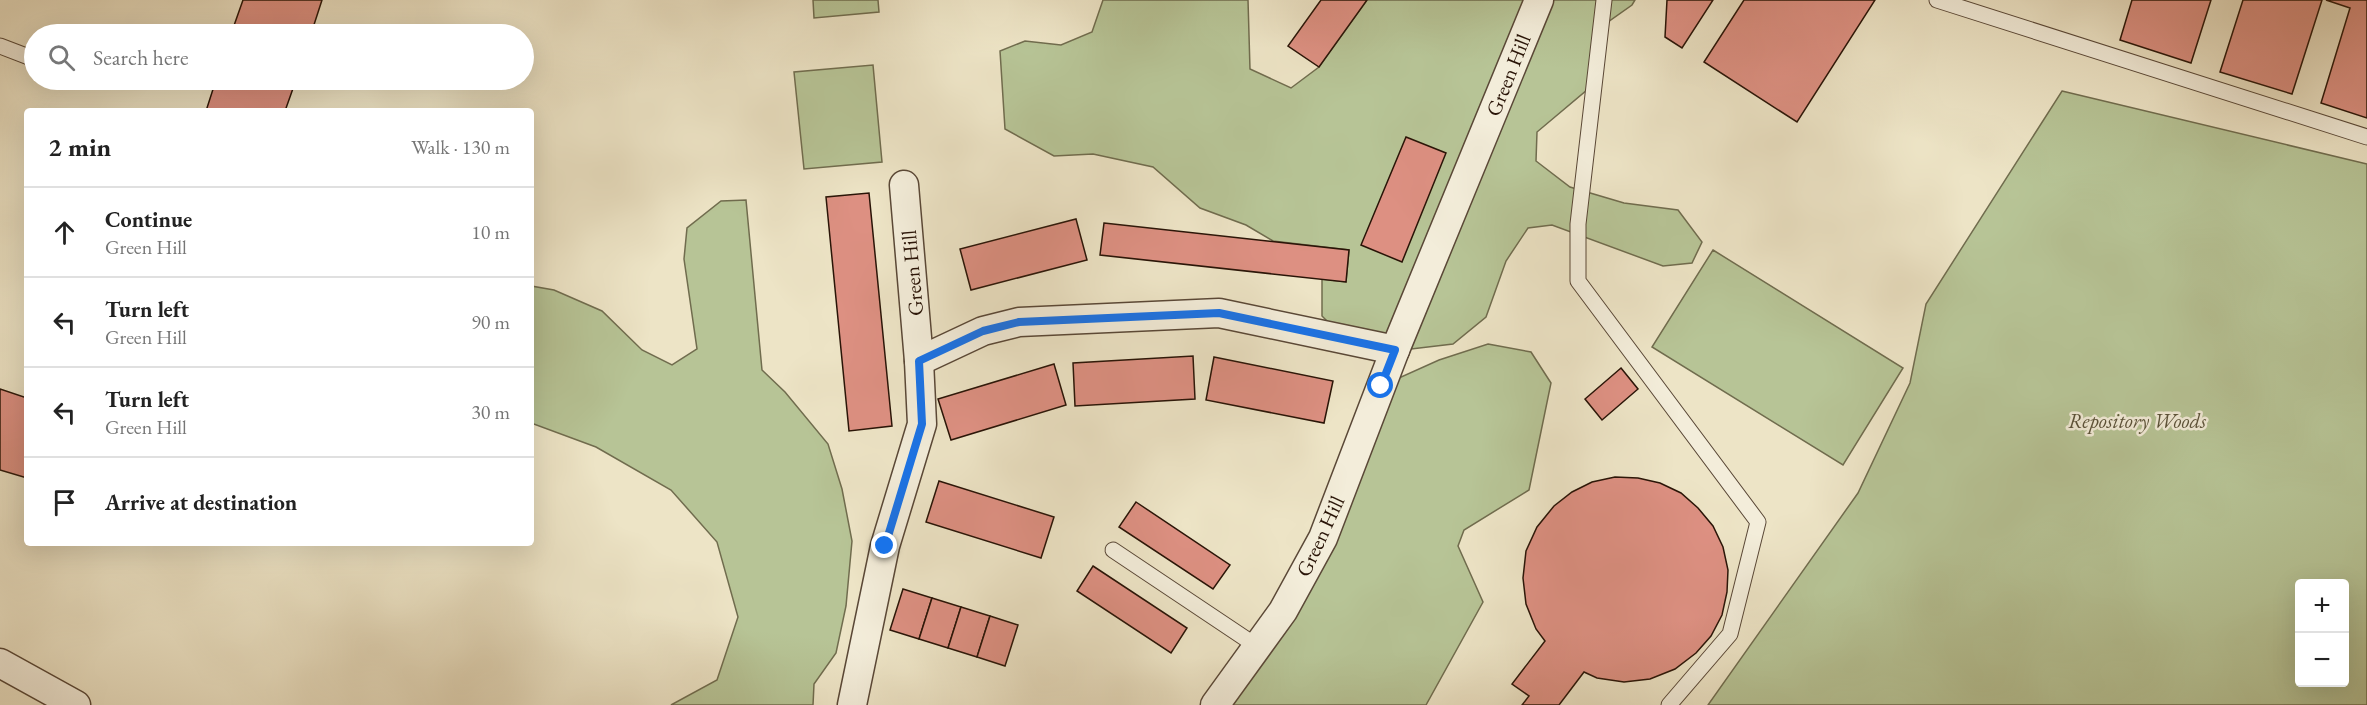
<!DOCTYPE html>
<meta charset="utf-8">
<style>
body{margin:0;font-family:"EB Garamond",serif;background:#f2f2f2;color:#222}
.controls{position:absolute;right:18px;bottom:18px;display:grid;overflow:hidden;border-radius:6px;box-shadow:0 6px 24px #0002}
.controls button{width:54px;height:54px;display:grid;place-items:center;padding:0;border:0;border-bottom:2px solid #e0e0e0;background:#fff;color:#222;font:30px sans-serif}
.stop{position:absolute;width:18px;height:18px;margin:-14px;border:4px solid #1a73e8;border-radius:50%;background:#fff}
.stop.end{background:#1a73e8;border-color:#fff;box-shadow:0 2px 6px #0008}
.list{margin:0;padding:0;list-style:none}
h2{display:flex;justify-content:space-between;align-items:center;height:78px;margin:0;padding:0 24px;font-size:26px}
h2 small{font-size:20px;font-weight:400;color:#767676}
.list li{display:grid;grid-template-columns:39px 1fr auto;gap:18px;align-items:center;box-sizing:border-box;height:90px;padding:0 24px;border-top:2px solid #e0e0e0}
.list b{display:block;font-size:22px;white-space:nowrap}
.list p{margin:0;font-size:20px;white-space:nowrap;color:#767676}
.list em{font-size:20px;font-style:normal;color:#767676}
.icon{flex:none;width:33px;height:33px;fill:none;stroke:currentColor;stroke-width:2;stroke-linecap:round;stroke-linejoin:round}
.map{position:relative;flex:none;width:2367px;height:705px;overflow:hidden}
.search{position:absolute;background:#fff;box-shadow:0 6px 24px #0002;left:24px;top:24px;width:510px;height:66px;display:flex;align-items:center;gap:15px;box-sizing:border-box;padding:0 21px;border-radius:33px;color:#767676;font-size:22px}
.panel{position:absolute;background:#fff;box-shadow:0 6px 24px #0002;left:24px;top:108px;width:510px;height:438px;border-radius:6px}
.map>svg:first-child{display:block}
.green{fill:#b7c496;stroke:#706c4e;stroke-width:1.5;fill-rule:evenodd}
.building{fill:#dd9082;stroke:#291407;stroke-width:1.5}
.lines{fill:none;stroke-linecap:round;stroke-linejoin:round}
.service-casing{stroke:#5a4837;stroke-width:17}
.minor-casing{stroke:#5a4837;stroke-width:31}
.service{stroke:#f3edda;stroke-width:15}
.minor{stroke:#f3edda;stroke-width:28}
.route{stroke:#1a73e8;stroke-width:8}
.labels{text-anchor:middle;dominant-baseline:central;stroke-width:5;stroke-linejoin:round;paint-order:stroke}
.street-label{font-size:21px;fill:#291407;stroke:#f3edda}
.park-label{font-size:21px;font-style:italic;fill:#5b5239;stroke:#f3edda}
</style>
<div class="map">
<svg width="2367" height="705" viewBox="0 0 2367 705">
<rect width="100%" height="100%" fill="#ede4c6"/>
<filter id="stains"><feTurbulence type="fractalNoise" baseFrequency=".00333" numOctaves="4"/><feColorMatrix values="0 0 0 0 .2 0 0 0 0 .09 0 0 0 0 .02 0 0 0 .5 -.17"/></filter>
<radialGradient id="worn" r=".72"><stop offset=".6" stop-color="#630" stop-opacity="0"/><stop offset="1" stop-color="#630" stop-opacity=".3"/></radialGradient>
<!-- green -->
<g class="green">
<polygon points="813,0 878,0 879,12 814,18"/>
<polygon points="1103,0 1248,0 1250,69 1291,88 1319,67 1367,0 1635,0 1632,5 1601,27 1594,84 1537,132 1536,161 1570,187 1624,203 1678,210 1702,242 1692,263 1663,266 1552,225 1528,228 1506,261 1486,317 1453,344 1411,349 1346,340 1322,316 1322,279 1346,282 1349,250 1273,241 1246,225 1200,208 1153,167 1093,154 1054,156 1005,129 1000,51 1025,41 1061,45 1092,32"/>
<polygon points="873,65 882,162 804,169 794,72"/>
<path d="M 2062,91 L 2367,164 L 2367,705 L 1708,705 L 1858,493 L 1910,383 L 1926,304 ZM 2300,584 L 2344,584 L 2344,682 L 2300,682 Z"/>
<polygon points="746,200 762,370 785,392 828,444 842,489 852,541 846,606 836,653 814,684 813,705 671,705 717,680 738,617 717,542 671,490 596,447 531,423 531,286 554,290 602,311 642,350 672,365 697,349 684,259 687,228 721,201"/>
<polygon points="1713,250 1903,368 1843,465 1652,347"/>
<polygon points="1488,344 1531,352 1551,383 1529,490 1464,530 1458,546 1483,602 1426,705 1215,705 1258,647 1381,386 1439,360"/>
</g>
<!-- building -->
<g class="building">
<polygon points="243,0 322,0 311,34 231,34"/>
<polygon points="1321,0 1367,0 1319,67 1288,46"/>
<polygon points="1667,0 1713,0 1682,48 1665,37"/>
<polygon points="1744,0 1875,0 1797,122 1704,62"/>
<polygon points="2132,0 2211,0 2191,63 2120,40"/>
<polygon points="2243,0 2322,0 2292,94 2220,72"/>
<polygon points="2326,0 2367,0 2367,118 2321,103 2350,8"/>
<polygon points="216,80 296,80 285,111 206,111"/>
<polygon points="1406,137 1446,153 1402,262 1361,245"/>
<polygon points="869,193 892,426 849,431 826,197"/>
<polygon points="1076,219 1087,260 971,290 960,249"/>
<polygon points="1104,223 1349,250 1346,282 1100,255"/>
<polygon points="1193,356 1195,399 1075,406 1073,363"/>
<polygon points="1214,357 1333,381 1324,423 1206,400"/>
<polygon points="1054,364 1066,405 951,440 938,399"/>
<polygon points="1621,368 1638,389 1602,420 1585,399"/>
<polygon points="0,389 27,398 27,478 0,470"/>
<polygon points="1615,477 1638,478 1660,483 1681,493 1698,508 1713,526 1723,547 1728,570 1727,592 1722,615 1711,636 1696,653 1675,669 1650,679 1624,682 1597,678 1584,672 1559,705 1522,705 1529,696 1512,684 1545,641 1536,629 1526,604 1523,578 1526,551 1537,527 1554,506 1572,492 1592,482"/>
<polygon points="939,481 1054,517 1041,558 926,522"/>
<polygon points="1136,502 1230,565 1213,589 1119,527"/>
<polygon points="1093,566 1187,628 1171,653 1077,591"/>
<polygon points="903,589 932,598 919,639 890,630"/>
<polygon points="932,598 961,607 948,648 919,639"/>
<polygon points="961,607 990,616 977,657 948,648"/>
<polygon points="990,616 1018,625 1005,666 977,657"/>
</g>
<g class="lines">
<!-- service casing -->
<g class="service-casing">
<g id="service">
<polyline points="1604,0 1578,224 1578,281 1758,522 1730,634 1669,705"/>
<polyline points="1937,0 2367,137"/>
<polyline points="0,46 34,59"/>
<polyline points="1113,550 1258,647"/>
</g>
</g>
<!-- minor casing -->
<g class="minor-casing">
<g id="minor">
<polyline points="1395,350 1539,0"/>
<polyline points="919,361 983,331 1019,322 1219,313 1395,350 1323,538 1283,611 1215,705"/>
<polyline points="0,663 76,705"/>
<polyline points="852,705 885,546 922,424 919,361 904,185"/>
</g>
</g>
<!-- service -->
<use href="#service" class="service"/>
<!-- minor -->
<use href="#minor" class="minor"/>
</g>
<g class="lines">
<!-- route -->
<polyline class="route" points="885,546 922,424 919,361 983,331 1019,322 1219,313 1395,350 1381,386"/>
</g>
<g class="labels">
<!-- street labels -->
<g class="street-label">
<text transform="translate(1508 75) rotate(-68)">Green Hill</text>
<text transform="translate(912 273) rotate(-95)">Green Hill</text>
<text transform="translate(1320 536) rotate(-65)">Green Hill</text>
</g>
<!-- park labels -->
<g class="park-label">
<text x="2137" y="420">Repository Woods</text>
</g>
</g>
<rect width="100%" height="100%" filter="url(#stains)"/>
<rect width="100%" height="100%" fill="url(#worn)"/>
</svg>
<div class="controls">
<button>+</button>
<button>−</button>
</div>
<div class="stop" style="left:1381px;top:386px"></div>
<div class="stop end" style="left:885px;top:546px"></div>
<div class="search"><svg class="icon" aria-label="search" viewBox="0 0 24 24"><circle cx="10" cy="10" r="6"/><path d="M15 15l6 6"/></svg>Search here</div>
<section class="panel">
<h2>2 min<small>Walk · 130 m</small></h2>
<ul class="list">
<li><svg class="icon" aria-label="ahead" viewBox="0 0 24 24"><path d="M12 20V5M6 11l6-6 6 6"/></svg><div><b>Continue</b><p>Green Hill</p></div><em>10 m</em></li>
<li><svg class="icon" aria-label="left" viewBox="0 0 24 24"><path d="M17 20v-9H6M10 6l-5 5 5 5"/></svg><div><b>Turn left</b><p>Green Hill</p></div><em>90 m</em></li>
<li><svg class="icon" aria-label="left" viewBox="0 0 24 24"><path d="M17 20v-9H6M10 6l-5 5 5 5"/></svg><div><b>Turn left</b><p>Green Hill</p></div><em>30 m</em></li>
<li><svg class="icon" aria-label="arrive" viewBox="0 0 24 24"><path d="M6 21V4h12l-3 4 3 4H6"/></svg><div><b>Arrive at destination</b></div></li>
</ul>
</section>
</div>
